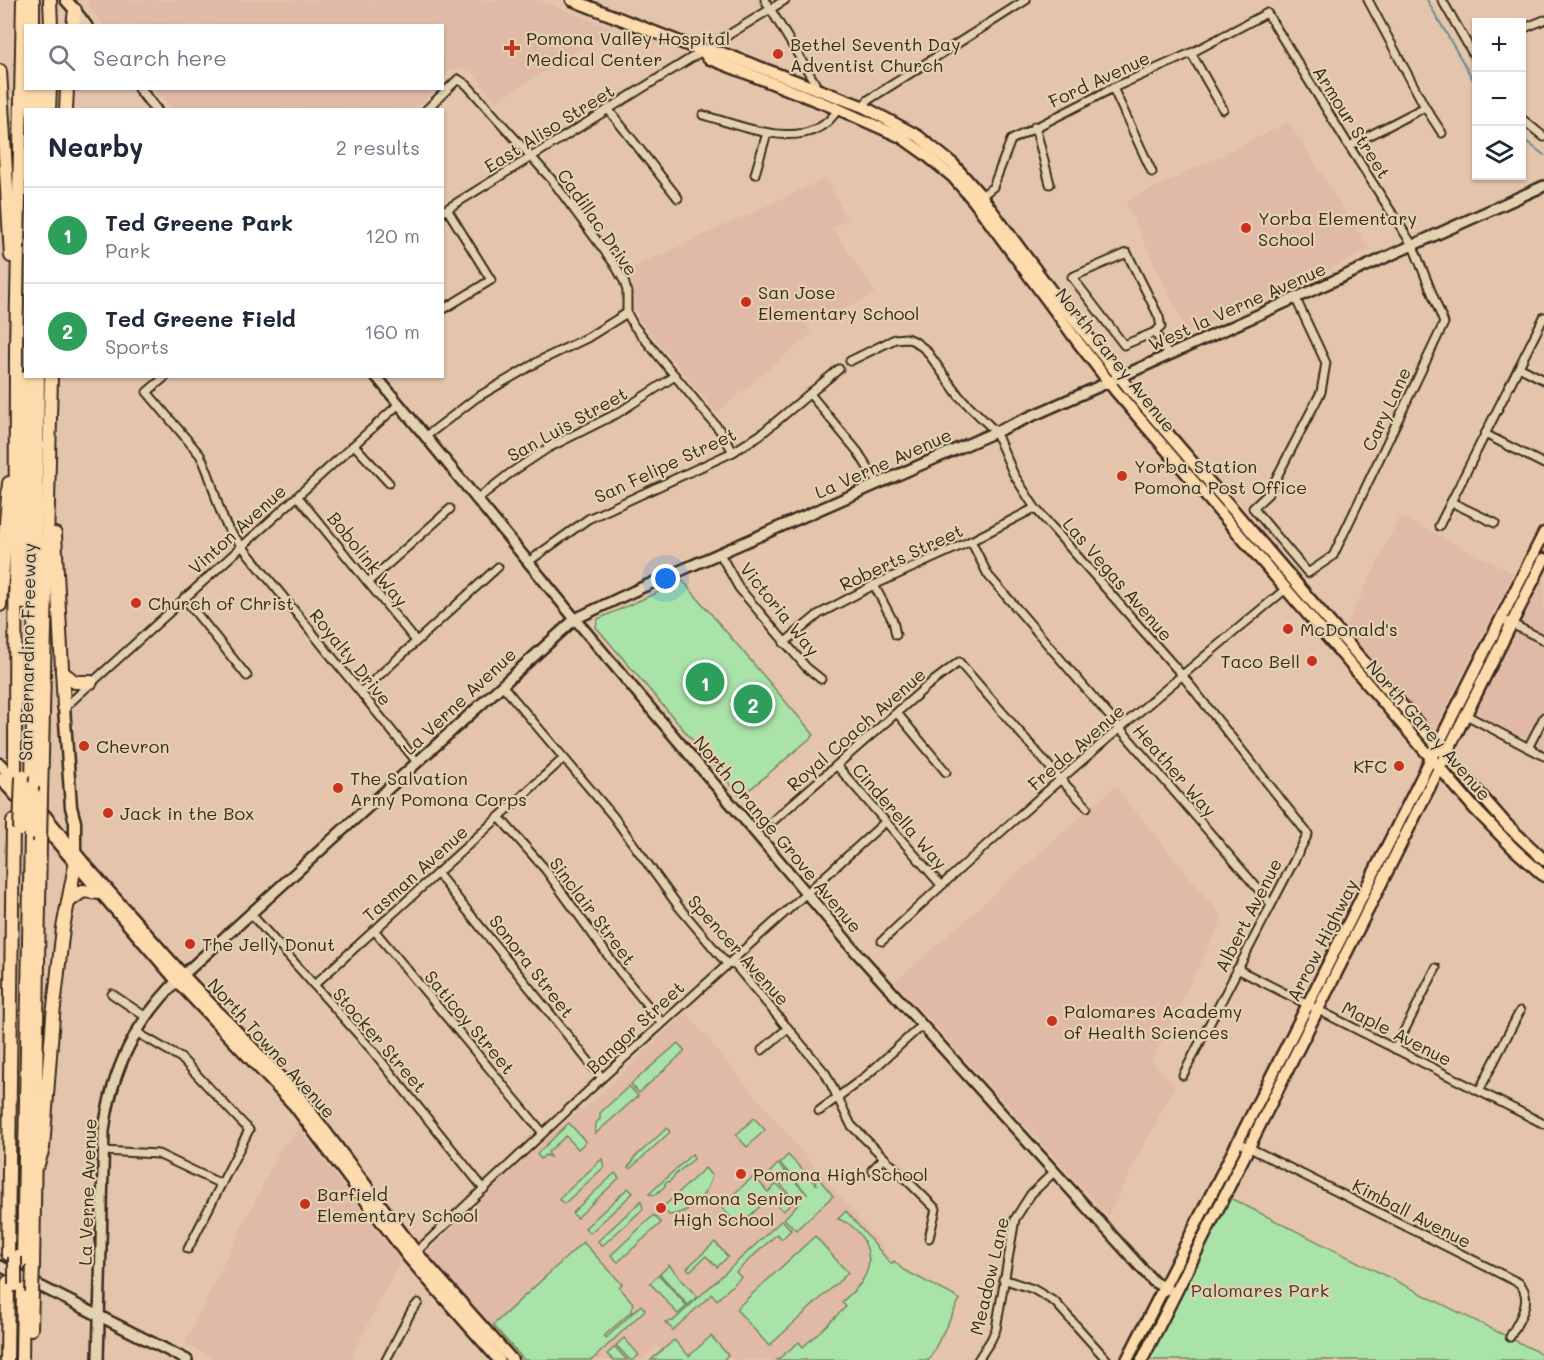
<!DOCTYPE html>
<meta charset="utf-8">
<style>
body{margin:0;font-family:Mali,sans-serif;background:#f2f2f3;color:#1f2937}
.controls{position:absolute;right:18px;top:18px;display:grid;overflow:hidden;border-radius:0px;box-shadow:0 2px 4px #0004}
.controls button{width:54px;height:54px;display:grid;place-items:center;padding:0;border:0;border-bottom:2px solid #e0e1e3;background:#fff;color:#1f2937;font:30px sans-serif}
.you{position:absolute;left:666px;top:579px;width:21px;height:21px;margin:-15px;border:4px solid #fff;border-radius:50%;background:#1a73e8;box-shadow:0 0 0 9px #1a73e833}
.badge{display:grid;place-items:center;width:39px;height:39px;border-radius:50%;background:#c8321e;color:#fff;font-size:20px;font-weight:700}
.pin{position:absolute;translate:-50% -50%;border:3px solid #fff;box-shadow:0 2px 6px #0006}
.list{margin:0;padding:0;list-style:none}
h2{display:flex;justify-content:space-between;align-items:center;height:78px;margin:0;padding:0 24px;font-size:26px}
h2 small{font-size:20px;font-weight:400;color:#747a83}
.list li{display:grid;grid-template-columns:39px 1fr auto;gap:18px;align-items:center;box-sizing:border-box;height:96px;padding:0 24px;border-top:2px solid #e0e1e3}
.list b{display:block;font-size:22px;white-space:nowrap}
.list p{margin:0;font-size:20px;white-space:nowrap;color:#747a83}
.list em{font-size:20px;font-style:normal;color:#747a83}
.icon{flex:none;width:33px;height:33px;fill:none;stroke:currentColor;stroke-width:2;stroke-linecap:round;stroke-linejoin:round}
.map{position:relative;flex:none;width:1544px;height:1360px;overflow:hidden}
.search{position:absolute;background:#fff;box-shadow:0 2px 4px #0004;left:24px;top:24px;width:420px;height:66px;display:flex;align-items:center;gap:15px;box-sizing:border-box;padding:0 21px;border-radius:0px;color:#747a83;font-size:22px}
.panel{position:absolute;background:#fff;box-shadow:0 2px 4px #0004;left:24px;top:108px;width:420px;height:270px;border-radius:0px}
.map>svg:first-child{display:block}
.built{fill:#e1baa7}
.green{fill:#a9e3a8;stroke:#728663;stroke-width:1.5}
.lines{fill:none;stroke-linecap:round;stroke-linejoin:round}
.stream{stroke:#678f94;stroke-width:2}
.minor-casing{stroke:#3b2a1e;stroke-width:11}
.secondary-casing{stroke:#3b2a1e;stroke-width:14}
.primary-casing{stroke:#3b2a1e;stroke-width:15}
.motorway-casing{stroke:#3b2a1e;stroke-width:16}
.minor{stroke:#e4d1af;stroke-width:7}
.secondary{stroke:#e4d1af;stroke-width:9}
.primary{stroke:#fedbac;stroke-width:10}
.motorway{stroke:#fedbac;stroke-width:12}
.motorway-bridge-casing{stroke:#3b2a1e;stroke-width:16;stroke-linecap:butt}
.motorway-bridge{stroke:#fedbac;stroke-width:12}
.poi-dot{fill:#c8321e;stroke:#e4d1af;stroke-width:2}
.labels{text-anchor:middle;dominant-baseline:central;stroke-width:4.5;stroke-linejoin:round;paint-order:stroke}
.poi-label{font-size:18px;fill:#3b2a1e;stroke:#e4d1af;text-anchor:start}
.street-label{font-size:18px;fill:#3b2a1e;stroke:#e4d1af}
.park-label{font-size:18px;fill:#463c2c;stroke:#e4d1af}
</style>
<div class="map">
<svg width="1544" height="1360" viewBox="0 0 1544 1360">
<rect width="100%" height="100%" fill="#e4c5ac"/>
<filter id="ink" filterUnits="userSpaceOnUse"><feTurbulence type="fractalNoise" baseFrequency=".0167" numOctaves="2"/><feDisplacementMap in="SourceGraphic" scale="12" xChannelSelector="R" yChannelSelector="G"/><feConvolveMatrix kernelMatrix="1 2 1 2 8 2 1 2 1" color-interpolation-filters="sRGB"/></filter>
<g filter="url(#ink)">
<!-- built -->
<g class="built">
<polygon points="89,0 539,0 613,29 495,102 472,72 461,68 451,70 443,78 442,26 104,25 87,5"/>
<polygon points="155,89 434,89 423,102 412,110 172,109"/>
<polygon points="1289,122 1370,250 1187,332 1126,205 1129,200"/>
<polygon points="826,178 847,219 833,228 876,294 806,325 812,333 717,413 639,320 635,310 632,282 626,271"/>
<polygon points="1400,516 1514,573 1438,722 1434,724 1426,723 1419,717 1345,628"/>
<polygon points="1544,575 1544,749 1482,718 1477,707"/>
<polygon points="1115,786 1223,918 1152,1061 1175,1086 1108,1216 895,982"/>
<polygon points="686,1012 894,1261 803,1347 799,1342 777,1360 733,1360 711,1336 689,1356 662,1350 657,1346 642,1360 519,1360 431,1260 427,1252 513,1169 567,1120 589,1105"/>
<polygon points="300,1129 400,1262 350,1360 217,1360 184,1344 282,1146"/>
</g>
<!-- green -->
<g class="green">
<polygon points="683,581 814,735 741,797 596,627 598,619"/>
<polygon points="678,1043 685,1051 639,1093 631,1084"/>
<polygon points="629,1086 638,1096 595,1134 596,1123 600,1119 600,1113"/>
<polygon points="754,1118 765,1130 747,1147 736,1135"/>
<polygon points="569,1123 586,1142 578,1149 566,1136 548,1152 550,1157 545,1155 541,1159 537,1154"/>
<polygon points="667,1128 670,1132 630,1169 628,1167 634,1161 633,1159"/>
<polygon points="692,1154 694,1159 678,1172 670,1181 665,1183 665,1186 655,1195 649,1194"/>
<polygon points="788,1155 817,1185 813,1175 820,1180 833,1196 796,1230 784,1219 798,1204 770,1172 778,1164 808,1195 780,1163"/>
<polygon points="602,1159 604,1167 564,1204 559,1199"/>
<path d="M 705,1168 L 712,1176 C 706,1197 691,1213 669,1215 L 662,1208 Z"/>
<polygon points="615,1173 619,1178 577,1218 572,1213"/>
<polygon points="754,1176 768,1192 777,1184 794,1202 783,1211 770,1197 739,1226 720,1206"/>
<polygon points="628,1188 633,1193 590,1233 585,1228"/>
<polygon points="1230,1198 1544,1355 1544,1360 1148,1360"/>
<polygon points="641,1201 643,1209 602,1246 598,1241"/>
<path d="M 846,1211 L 891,1264 L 894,1261 L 902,1269 L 960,1299 L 929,1360 L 777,1360 L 799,1342 L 803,1347 L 846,1307 L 842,1302 C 849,1295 857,1289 862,1281 C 878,1257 863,1227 838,1219 Z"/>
<polygon points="654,1215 661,1223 618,1262 611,1255"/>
<polygon points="781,1221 783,1221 791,1230 782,1239 777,1234 736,1272 741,1277 717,1300 712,1294 673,1330 665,1322 673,1321"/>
<polygon points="815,1236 848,1273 769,1346 736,1309"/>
<polygon points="583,1242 622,1284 619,1287 633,1303 632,1311 604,1336 606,1338 641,1305 645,1310 592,1360 524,1360 493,1325"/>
<polygon points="715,1242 728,1257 717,1267 706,1256 690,1271 687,1268"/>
<polygon points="669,1265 697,1297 688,1305 660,1274"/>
<polygon points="659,1275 687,1306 678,1314 650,1283"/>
<polygon points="711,1336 728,1355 723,1360 651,1360 674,1340 689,1356"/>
<polygon points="624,1338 639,1355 633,1360 630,1360 616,1345"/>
<polygon points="615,1347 627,1360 613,1360 607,1354"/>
</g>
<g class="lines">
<!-- stream -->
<g class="stream">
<polyline points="1427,0 1476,85"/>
<polyline points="1522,138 1544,155"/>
</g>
<!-- minor casing -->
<g class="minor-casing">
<g id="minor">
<polyline points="765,0 815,83 814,87"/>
<polyline points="1368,0 1425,107 1442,133"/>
<polyline points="1442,0 1476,59"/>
<polyline points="1522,29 1544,20"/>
<polyline points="1191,53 1223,109"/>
<polyline points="1113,88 1152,172"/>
<polyline points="864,107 868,100 1026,0"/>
<polyline points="608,109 678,198"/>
<polyline points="426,110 458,79 467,85 552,180 615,265 624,281 627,291 627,313 634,326 722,433 733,452"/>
<path d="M 703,115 C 743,126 810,156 838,109"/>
<polyline points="1522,119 1544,137"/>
<polyline points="1035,126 1050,184"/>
<polyline points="1349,146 1425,107"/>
<polyline points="755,174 767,133"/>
<polyline points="979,198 993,187 1011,140 1113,88 1191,53 1267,13 1349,146 1413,246 1444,323 1333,556 1308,573 1253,508 1268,494 1321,392 1326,363 1295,297"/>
<polyline points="442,212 785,0"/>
<polyline points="442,310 491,280 447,209"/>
<polyline points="1155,332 1124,345 1072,277 1127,253 1159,317 1161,327 1155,332 1168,355"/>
<polyline points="850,361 895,339 906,338 914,341 926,350 959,396 995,431 1014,475 1035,508 1182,675 1308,834 1183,1075"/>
<polyline points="1519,367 1544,380"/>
<path d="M 166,376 L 147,392 L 200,455 C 214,479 215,507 229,530 L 417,762"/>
<polyline points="810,394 858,452 878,484"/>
<polyline points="1485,434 1544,464"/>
<polyline points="425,437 476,398 541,360 587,338 627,313"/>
<polyline points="354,445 389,483"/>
<polyline points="298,497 416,641"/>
<polyline points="476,500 509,474 548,448 618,413 675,376"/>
<polyline points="1451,502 1495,523"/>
<polyline points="1439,526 1544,317"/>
<polyline points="971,541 988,575 1271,904"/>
<polyline points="720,554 739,588 806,667 821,679"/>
<polyline points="528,562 588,519 733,452 760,435 839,369"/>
<polyline points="368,582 450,509"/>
<polyline points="874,585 893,621 896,635"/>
<polyline points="184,598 247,676"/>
<polyline points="1502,619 1544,640"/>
<polyline points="784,643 819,614 874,585 971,541 1035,508"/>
<polyline points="502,685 613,816 679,907 727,964 735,965 826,1074 851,1125 936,1209 929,1238"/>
<polyline points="361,692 498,567"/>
<polyline points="65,707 399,404"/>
<polyline points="897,713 946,772"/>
<polyline points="1466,715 1544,756"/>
<polyline points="1528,748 1544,717"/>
<polyline points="837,766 941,885"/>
<polyline points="499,817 545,869 620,972 662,1023"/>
<polyline points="774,820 927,686 959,662 1061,780 1087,807"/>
<polyline points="437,873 602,1078"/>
<polyline points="250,913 373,1051 484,1189"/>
<polyline points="374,930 543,1133"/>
<path d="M 882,941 C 1012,818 1149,702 1287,588"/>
<polyline points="1237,969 1544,1124"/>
<polyline points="314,985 564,758"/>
<polyline points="112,994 146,1017"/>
<polyline points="136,1032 181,1058 249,1130 188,1249"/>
<polyline points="1395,1049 1436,968"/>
<polyline points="762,1050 788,1028"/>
<polyline points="1479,1091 1520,1011"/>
<polyline points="819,1111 866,1076 921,1026"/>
<path d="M 1238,1142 L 1519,1283 C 1535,1300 1518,1321 1510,1337"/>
<polyline points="103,1151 158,1154 221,1184"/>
<polyline points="872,1170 884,1158"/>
<polyline points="414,1254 602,1078 885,822"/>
<polyline points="1003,1279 1033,1289 1055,1302 1107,1360"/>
<polyline points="386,1360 412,1310 418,1303"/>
<polyline points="978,1360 991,1340 996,1329 1015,1219 1031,1194 1054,1172"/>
</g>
</g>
<!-- secondary casing -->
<g class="secondary-casing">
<g id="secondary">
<polyline points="75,10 87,26"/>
<polyline points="139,88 156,110"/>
<polyline points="376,376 575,619 857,953 1154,1282 1175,1293"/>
<polyline points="0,1266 187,1360"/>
<path d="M 98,1360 L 104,1131 C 112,1067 137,1019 183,975 L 575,619 L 634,591 L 1109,382 L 1544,186"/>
</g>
</g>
<!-- primary casing -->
<g class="primary-casing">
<g id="primary">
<polyline points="66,0 75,10"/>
<polyline points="572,0 703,51 722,53 864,107 918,136 953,164 981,196 1052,292 1127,386 1356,653 1507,825 1544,860"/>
<polyline points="703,51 708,58 838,109 901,137 925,154 953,177 974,201 1078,342 1115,390 1475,809 1514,849 1544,876"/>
<polyline points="64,707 71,807 75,822 75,853"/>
<polyline points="0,764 24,791"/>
<polyline points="0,778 23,804"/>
<polyline points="38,807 83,862 183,975 301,1099 416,1252 512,1360"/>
<polyline points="38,820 177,981 294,1105 409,1258 499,1360"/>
<polyline points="1127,1360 1308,1004 1544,533"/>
<polyline points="1142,1360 1544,559"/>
</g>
</g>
<!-- motorway casing -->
<g class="motorway-casing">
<g id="motorway">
<polyline points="50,0 51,26"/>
<polyline points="33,26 33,0"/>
<polyline points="73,26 75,10"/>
<polyline points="0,71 11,256"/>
<polyline points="31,110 31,88"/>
<polyline points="40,110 40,88"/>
<polyline points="49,110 50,88"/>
<polyline points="66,110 67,88"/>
<polyline points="55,534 64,707"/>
<polyline points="24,603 27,376"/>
<polyline points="0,605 9,483"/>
<polyline points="62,672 75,682 91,682"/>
<polyline points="15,769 16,347 23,0"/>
<polyline points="32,787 38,376"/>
<polyline points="41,797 51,376"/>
<polyline points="68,902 83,891 100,893"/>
<polyline points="38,1164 43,1148 53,1016 63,928 75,866"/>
<polyline points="8,1254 13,821"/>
<polyline points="23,1262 31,833"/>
<polyline points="33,1266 40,842"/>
<polyline points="31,1329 32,1292"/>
<polyline points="7,1360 8,1282"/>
<polyline points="22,1360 23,1289"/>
</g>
</g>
<!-- minor -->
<use href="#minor" class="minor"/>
<!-- secondary -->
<use href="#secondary" class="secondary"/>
<!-- primary -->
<use href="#primary" class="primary"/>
<!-- motorway -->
<use href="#motorway" class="motorway"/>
<!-- motorway-bridge casing -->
<g class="motorway-bridge-casing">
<g id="motorway-bridge">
<polyline points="20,830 22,776"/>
<polyline points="31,833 32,787"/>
<polyline points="40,842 41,797"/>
<polyline points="15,1285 15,1257"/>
<polyline points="32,1292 33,1266"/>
</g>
</g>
<!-- motorway-bridge -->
<use href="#motorway-bridge" class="motorway-bridge"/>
</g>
</g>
<!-- markers -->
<g class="poi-dot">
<path d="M509 39h6v6h6v6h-6v6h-6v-6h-6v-6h6z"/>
<circle cx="778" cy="54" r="6"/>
<circle cx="1246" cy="228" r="6"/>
<circle cx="746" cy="302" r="6"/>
<circle cx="1122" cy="476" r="6"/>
<circle cx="136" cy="603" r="6"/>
<circle cx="1288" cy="629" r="6"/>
<circle cx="1312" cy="661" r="6"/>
<circle cx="84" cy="746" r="6"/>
<circle cx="1399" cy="766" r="6"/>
<circle cx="338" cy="788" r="6"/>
<circle cx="108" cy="813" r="6"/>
<circle cx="190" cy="944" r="6"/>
<circle cx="1052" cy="1021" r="6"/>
<circle cx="741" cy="1174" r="6"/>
<circle cx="305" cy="1204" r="6"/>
<circle cx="661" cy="1208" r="6"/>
</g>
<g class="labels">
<!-- poi labels -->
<g class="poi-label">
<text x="526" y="38">Pomona Valley Hospital<tspan x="526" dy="21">Medical Center</tspan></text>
<text x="790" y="44">Bethel Seventh Day<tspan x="790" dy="21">Adventist Church</tspan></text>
<text x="1258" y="218">Yorba Elementary<tspan x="1258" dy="21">School</tspan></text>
<text x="758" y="292">San Jose<tspan x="758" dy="21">Elementary School</tspan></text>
<text x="1134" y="466">Yorba Station<tspan x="1134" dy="21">Pomona Post Office</tspan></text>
<text x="148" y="603">Church of Christ</text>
<text x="1300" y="629">McDonald's</text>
<text x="1300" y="661" text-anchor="end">Taco Bell</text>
<text x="96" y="746">Chevron</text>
<text x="1387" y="766" text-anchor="end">KFC</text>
<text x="350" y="778">The Salvation<tspan x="350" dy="21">Army Pomona Corps</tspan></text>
<text x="120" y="813">Jack in the Box</text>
<text x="202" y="944">The Jelly Donut</text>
<text x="1064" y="1011">Palomares Academy<tspan x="1064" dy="21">of Health Sciences</tspan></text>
<text x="753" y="1174">Pomona High School</text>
<text x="317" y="1194">Barfield<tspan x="317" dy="21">Elementary School</tspan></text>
<text x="673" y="1198">Pomona Senior<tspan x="673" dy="21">High School</tspan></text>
</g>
<!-- street labels -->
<g class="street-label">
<text transform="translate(1099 79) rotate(-25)">Ford Avenue</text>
<text transform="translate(1352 122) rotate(58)">Armour Street</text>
<text transform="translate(549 128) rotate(-32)">East Aliso Street</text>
<text transform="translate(598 222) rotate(55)">Cadillac Drive</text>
<text transform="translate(1237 306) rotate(-24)">West la Verne Avenue</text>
<text transform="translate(1116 360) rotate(51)">North Garey Avenue</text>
<text transform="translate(1386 409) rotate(-65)">Cary Lane</text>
<text transform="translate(567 424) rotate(-29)">San Luis Street</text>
<text transform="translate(883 463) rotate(-24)">La Verne Avenue</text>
<text transform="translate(665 465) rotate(-25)">San Felipe Street</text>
<text transform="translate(237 529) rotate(-42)">Vinton Avenue</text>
<text transform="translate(901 557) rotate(-25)">Roberts Street</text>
<text transform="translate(368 559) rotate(51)">Bobolink Way</text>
<text transform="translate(1118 579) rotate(49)">Las Vegas Avenue</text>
<text transform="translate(780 609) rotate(51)">Victoria Way</text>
<text transform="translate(27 652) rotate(-89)">San Bernardino Freeway</text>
<text transform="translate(351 657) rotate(51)">Royalty Drive</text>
<text transform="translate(459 701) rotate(-43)">La Verne Avenue</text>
<text transform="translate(856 729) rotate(-41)">Royal Coach Avenue</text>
<text transform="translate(1429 730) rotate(49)">North Garey Avenue</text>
<text transform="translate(1076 747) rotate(-41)">Freda Avenue</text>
<text transform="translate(1175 770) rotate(49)">Heather Way</text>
<text transform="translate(900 816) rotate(49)">Cinderella Way</text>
<text transform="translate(778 834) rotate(50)">North Orange Grove Avenue</text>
<text transform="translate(415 873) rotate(-42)">Tasman Avenue</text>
<text transform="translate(593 911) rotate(53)">Sinclair Street</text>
<text transform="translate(1248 915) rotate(-63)">Albert Avenue</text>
<text transform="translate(1322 940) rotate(-63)">Arrow Highway</text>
<text transform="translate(739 950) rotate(48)">Spencer Avenue</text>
<text transform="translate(532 966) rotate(52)">Sonora Street</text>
<text transform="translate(470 1022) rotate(50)">Saticoy Street</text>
<text transform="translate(635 1027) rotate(-43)">Bangor Street</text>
<text transform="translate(1397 1033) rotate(27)">Maple Avenue</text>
<text transform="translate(380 1040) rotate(49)">Stocker Street</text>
<text transform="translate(272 1048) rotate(48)">North Towne Avenue</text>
<text transform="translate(87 1192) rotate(-88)">La Verne Avenue</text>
<text transform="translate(1412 1213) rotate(27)">Kimball Avenue</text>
<text transform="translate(989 1276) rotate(-77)">Meadow Lane</text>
</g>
<!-- park labels -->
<g class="park-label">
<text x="1260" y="1290">Palomares Park</text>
</g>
</g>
</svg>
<div class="controls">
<button>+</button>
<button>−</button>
<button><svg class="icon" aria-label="layers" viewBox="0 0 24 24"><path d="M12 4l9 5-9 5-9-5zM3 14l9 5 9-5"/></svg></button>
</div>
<div class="you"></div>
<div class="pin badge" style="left:705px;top:682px;background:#2e9e5b">1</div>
<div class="pin badge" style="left:753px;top:704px;background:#2e9e5b">2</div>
<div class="search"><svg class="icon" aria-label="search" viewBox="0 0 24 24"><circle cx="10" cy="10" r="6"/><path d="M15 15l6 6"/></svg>Search here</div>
<section class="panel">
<h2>Nearby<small>2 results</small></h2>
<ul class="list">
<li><span class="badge" style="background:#2e9e5b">1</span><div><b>Ted Greene Park</b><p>Park</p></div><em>120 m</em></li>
<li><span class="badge" style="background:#2e9e5b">2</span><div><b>Ted Greene Field</b><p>Sports</p></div><em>160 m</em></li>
</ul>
</section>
</div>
